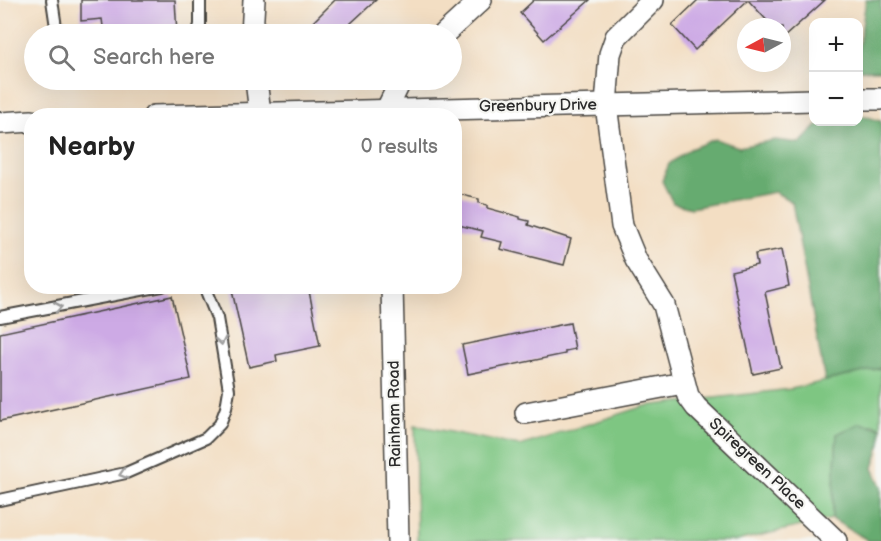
<!DOCTYPE html>
<meta charset="utf-8">
<style>
body{margin:0;font-family:"Balsamiq Sans",sans-serif;background:#f6f6f6;color:#222}
.controls{position:absolute;right:18px;top:18px;display:grid;overflow:hidden;border-radius:12px;box-shadow:0 6px 24px #0002}
.controls button{width:54px;height:54px;display:grid;place-items:center;padding:0;border:0;border-bottom:2px solid #e0e0e0;background:#fff;color:#222;font:30px sans-serif}
.compass{position:absolute;left:737px;top:18px;width:54px;height:54px;border-radius:50%;background:#fff;box-shadow:0 6px 24px #0002;rotate:263deg}
.list{margin:0;padding:0;list-style:none}
h2{display:flex;justify-content:space-between;align-items:center;height:78px;margin:0;padding:0 24px;font-size:26px}
h2 small{font-size:20px;font-weight:400;color:#767676}
.icon{flex:none;width:33px;height:33px;fill:none;stroke:currentColor;stroke-width:2;stroke-linecap:round;stroke-linejoin:round}
.map{position:relative;flex:none;width:881px;height:541px;overflow:hidden}
.search{position:absolute;background:#fff;box-shadow:0 6px 24px #0002;left:24px;top:24px;width:438px;height:66px;display:flex;align-items:center;gap:15px;box-sizing:border-box;padding:0 21px;border-radius:33px;color:#767676;font-size:22px}
.panel{position:absolute;background:#fff;box-shadow:0 6px 24px #0002;left:24px;top:108px;width:438px;height:186px;border-radius:24px}
.map>svg:first-child{display:block}
.green{fill:#7ec682;stroke:#547856;stroke-width:1.5}
.forest{fill:#66ab70;stroke:#486b4e;stroke-width:1.5}
.building{fill:#cdaae5}
.lines{fill:none;stroke-linecap:round;stroke-linejoin:round}
.service-casing{stroke:#494642;stroke-width:14}
.minor-casing{stroke:#494642;stroke-width:24}
.service{stroke:#fff;stroke-width:10}
.minor{stroke:#fff;stroke-width:21}
.oneway{stroke:#a0a0a0}
.labels{text-anchor:middle;dominant-baseline:central;stroke-width:4.5;stroke-linejoin:round;paint-order:stroke}
.street-label{font-size:16px;fill:#2b2b2b;stroke:#f6f6f2}
</style>
<div class="map">
<svg width="881" height="541" viewBox="0 0 881 541">
<rect width="100%" height="100%" fill="#f6f6f2"/>
<filter id="ink" filterUnits="userSpaceOnUse"><feTurbulence type="fractalNoise" baseFrequency=".0167" numOctaves="2"/><feDisplacementMap in="SourceGraphic" scale="12" xChannelSelector="R" yChannelSelector="G"/><feConvolveMatrix kernelMatrix="1 2 1 2 8 2 1 2 1" color-interpolation-filters="sRGB"/></filter>
<filter id="wash" filterUnits="userSpaceOnUse"><feTurbulence type="fractalNoise" baseFrequency=".008" numOctaves="4" result="noise"/><feDisplacementMap in="SourceGraphic" scale="24" xChannelSelector="R" yChannelSelector="G"/><feGaussianBlur stdDeviation="1.35" result="paint"/><feColorMatrix in="noise" values="0 0 0 0 0 0 0 0 0 0 0 0 0 0 0 0 0 1.4 0 .05"/><feComposite in="paint" operator="in"/></filter>
<g filter="url(#wash)">
<rect width="100%" height="100%" fill="#f3dec3"/>
<!-- green -->
<polygon class="green" points="881,368 881,428 873,424 837,434 832,519 736,541 417,541 415,425 520,446 645,406 791,389"/>
<!-- forest -->
<g class="forest">
<polygon points="866,0 881,0 881,70 859,70 859,46"/>
<polygon points="861,115 881,121 881,368 825,381 792,202 775,192 691,208 673,203 662,181 669,164 690,149 715,139 739,147 775,140 800,143 818,125 858,122 859,116"/>
<polygon points="860,423 881,428 881,443 873,468 881,487 881,541 869,541 832,519 837,434"/>
</g>
<g id="blocks">
<!-- building -->
<g class="building">
<polygon points="81,0 175,0 177,34 104,34 102,19 81,21"/>
<polygon points="335,0 376,0 339,34 325,34 313,22"/>
<polygon points="534,0 590,0 544,40 520,13"/>
<polygon points="698,0 825,0 783,38 782,27 773,27 748,0 695,50 672,25"/>
<polygon points="454,193 479,199 479,203 487,205 487,208 520,217 520,219 529,221 528,225 571,239 564,265 500,249 502,242 481,237 483,231 454,224"/>
<polygon points="782,249 789,286 765,292 781,368 753,374 731,271 757,265 755,254"/>
<polygon points="231,286 308,286 320,346 276,355 277,361 249,367"/>
<polygon points="172,296 191,379 0,421 0,333"/>
<polygon points="570,323 575,349 565,351 565,354 468,374 462,345"/>
</g>
</g>
</g>
<g filter="url(#ink)">
<use href="#blocks" fill-opacity="0" stroke="#494642" stroke-width="1.5"/>
<g class="lines">
<!-- service casing -->
<g class="service-casing">
<g id="service">
<polyline points="52,0 57,34"/>
<polyline points="197,34 200,25 200,0"/>
<polyline points="0,317 162,286"/>
<polyline points="0,500 126,473 206,438 220,424 226,408 229,390 217,318 204,286"/>
</g>
</g>
<!-- minor casing -->
<g class="minor-casing">
<g id="minor">
<polyline points="653,0 616,37 610,54 606,105 622,226 636,260 664,305 688,396 696,407 836,541"/>
<polyline points="252,34 254,0"/>
<polyline points="444,34 481,0"/>
<polyline points="256,80 260,113"/>
<polyline points="858,99 881,99"/>
<polyline points="154,116 814,100"/>
<polyline points="387,116 387,109 401,80"/>
<polyline points="0,123 32,121"/>
<polyline points="392,286 398,541"/>
<polyline points="526,413 683,383"/>
</g>
</g>
<!-- service -->
<use href="#service" class="service"/>
<!-- minor -->
<use href="#minor" class="minor"/>
</g>
<!-- one-way arrows -->
<defs><path id="oneway-chevron" d="M-2-3.5L2.5 0L-2 3.5" fill="none" stroke-width="1.6" stroke-linecap="round" stroke-linejoin="round" transform="scale(1.5)"/></defs>
<g class="oneway">
<use href="#oneway-chevron" transform="translate(58 307) rotate(-10)"/>
<use href="#oneway-chevron" transform="translate(221 341) rotate(80)"/>
<use href="#oneway-chevron" transform="translate(123 474) rotate(163)"/>
</g>
</g>
<g class="labels">
<!-- street labels -->
<g class="street-label">
<text transform="translate(538 106) rotate(-1)">Greenbury Drive</text>
<text transform="translate(395 414) rotate(-91)">Rainham Road</text>
<text transform="translate(757 464) rotate(43)">Spiregreen Place</text>
</g>
</g>
</svg>
<div class="controls">
<button>+</button>
<button>−</button>
</div>
<svg class="compass" viewBox="-18 -18 36 36"><path d="M0-13l5 13h-10z" fill="#e53935"/><path d="M0 13l5-13h-10z" fill="#767676"/></svg>
<div class="search"><svg class="icon" aria-label="search" viewBox="0 0 24 24"><circle cx="10" cy="10" r="6"/><path d="M15 15l6 6"/></svg>Search here</div>
<section class="panel">
<h2>Nearby<small>0 results</small></h2>
<ul class="list">
</ul>
</section>
</div>
